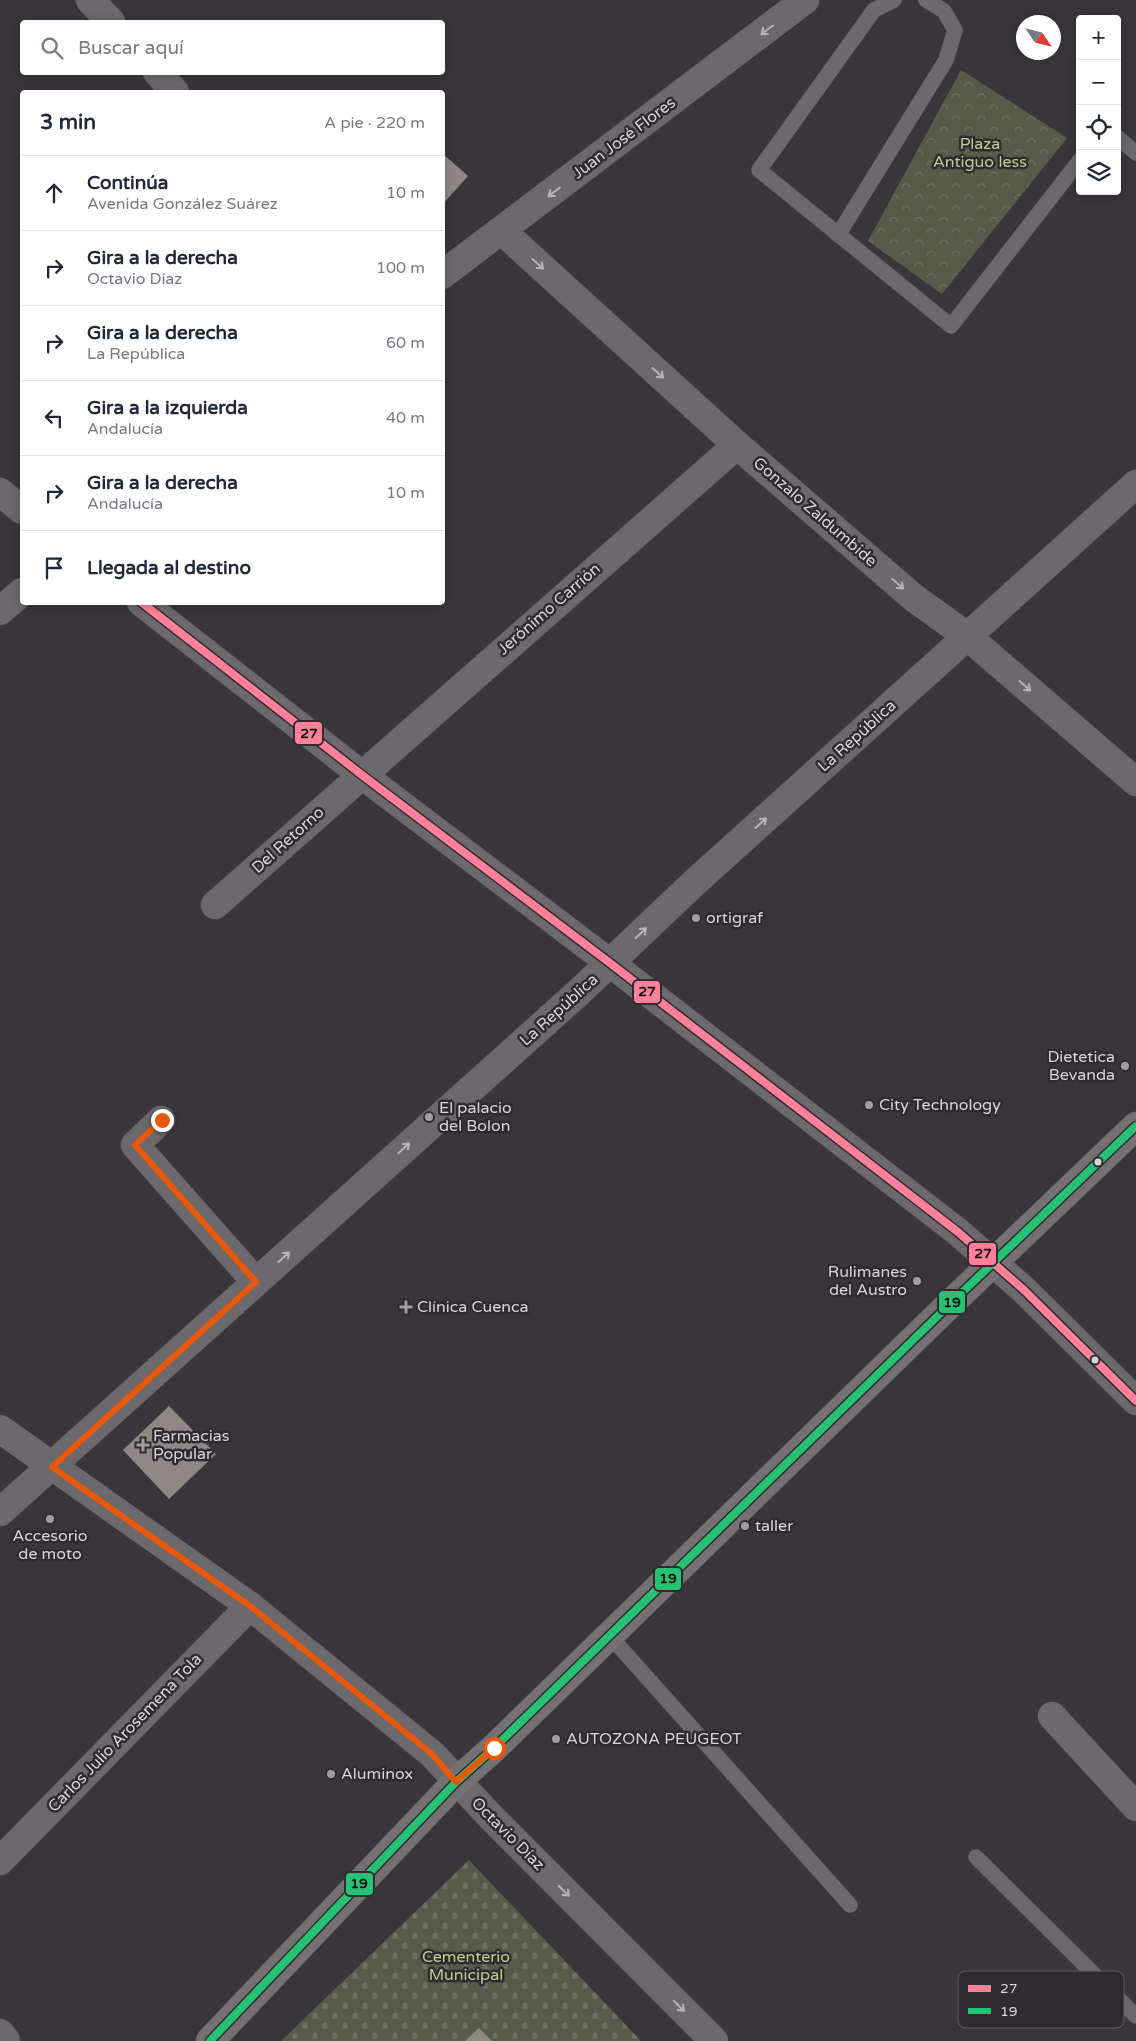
<!DOCTYPE html>
<html lang="es">
<meta charset="utf-8">
<style>
body{margin:0;font-family:"Varela Round",sans-serif;background:#f6f6f7;color:#1f2937}
.controls{position:absolute;right:15px;top:15px;display:grid;overflow:hidden;border-radius:5px;box-shadow:0 2px 12px #0003}
.controls button{width:45px;height:45px;display:grid;place-items:center;padding:0;border:0;border-bottom:1px solid #e0e1e3;background:#fff;color:#1f2937;font:25px sans-serif}
.compass{position:absolute;left:1016px;top:15px;width:45px;height:45px;border-radius:50%;background:#fff;box-shadow:0 2px 12px #0003;rotate:125deg}
.stop{position:absolute;width:15px;height:15px;margin:-11px;border:4px solid #ea580c;border-radius:50%;background:#fff}
.stop.end{background:#ea580c;border-color:#fff;box-shadow:0 1px 5px #0008}
.list{margin:0;padding:0;list-style:none}
h2{display:flex;justify-content:space-between;align-items:center;height:65px;margin:0;padding:0 20px;font-size:21px}
h2 small{font-size:16px;font-weight:400;color:#747a83}
.list li{display:grid;grid-template-columns:32px 1fr auto;gap:15px;align-items:center;box-sizing:border-box;height:75px;padding:0 20px;border-top:1px solid #e0e1e3}
.list b{display:block;font-size:19px;white-space:nowrap}
.list p{margin:0;font-size:16px;white-space:nowrap;color:#747a83}
.list em{font-size:16px;font-style:normal;color:#747a83}
.icon{flex:none;width:28px;height:28px;fill:none;stroke:currentColor;stroke-width:2;stroke-linecap:round;stroke-linejoin:round}
.map{position:relative;flex:none;width:1136px;height:2041px;overflow:hidden}
.search{position:absolute;background:#fff;box-shadow:0 2px 12px #0003;left:20px;top:20px;width:425px;height:55px;display:flex;align-items:center;gap:12px;box-sizing:border-box;padding:0 18px;border-radius:5px;color:#747a83;font-size:19px}
.panel{position:absolute;background:#fff;box-shadow:0 2px 12px #0003;left:20px;top:90px;width:425px;height:515px;border-radius:5px}
.map>svg:first-child{display:block}
.cemetery{fill:url(#cemetery-stones)}
.park{fill:url(#park-crowns)}
.building{fill:#8e8884}
.lines{fill:none;stroke-linecap:round;stroke-linejoin:round}
.service-casing{stroke:#545256;stroke-width:16}
.minor-casing{stroke:#545256;stroke-width:29}
.tertiary-casing{stroke:#545256;stroke-width:29}
.secondary-casing{stroke:#545256;stroke-width:29}
.service{stroke:#6b696b;stroke-width:15}
.minor{stroke:#6b696b;stroke-width:28}
.tertiary{stroke:#6b696b;stroke-width:28}
.secondary{stroke:#757071;stroke-width:28}
.bus-1-casing{stroke:#2f2b31;stroke-width:11}
.bus-2-casing{stroke:#2f2b31;stroke-width:11}
.bus-1{stroke:#ff8098;stroke-width:8}
.bus-2{stroke:#26c172;stroke-width:8}
.oneway{stroke:#b7b4b7}
.route{stroke:#ea580c;stroke-width:6}
.poi-dot{fill:#a09da1;stroke:#2f2b31;stroke-width:2}
.bus-dot{fill:#d7d4d8;stroke:#2f2b31;stroke-width:2}
.labels{text-anchor:middle;dominant-baseline:central;stroke-width:5;stroke-linejoin:round;paint-order:stroke}
.street-label{font-size:16px;fill:#d7d4d8;stroke:#2f2b31}
.park-label{font-size:16px;fill:#becc90;stroke:#2f2b31}
.poi-label{font-size:16px;fill:#d7d4d8;stroke:#2f2b31;text-anchor:start}
.key{fill:#2f2b31;stroke:#615e63;stroke-width:1}
.key-label{font-size:14px;fill:#d7d4d8}
.line-badge{stroke:#2f2b31;stroke-width:2}
.pale-badge-label{font-size:14px;text-anchor:middle;font-weight:bold;fill:#111}
</style>
<div class="map">
<svg width="1136" height="2041" viewBox="0 0 1136 2041">
<defs>
<pattern id="cemetery-stones" width="16" height="16" patternUnits="userSpaceOnUse" patternTransform="scale(1.25)"><rect width="16" height="16" fill="#565a49"/><path d="M2 7V4a2 2 0 0 1 4 0v3zM10 15v-3a2 2 0 0 1 4 0v3z" fill="#6e7162"/></pattern>
<pattern id="park-crowns" width="20" height="18" patternUnits="userSpaceOnUse" patternTransform="scale(1.25)"><rect width="20" height="18" fill="#565a49"/><path d="M2 6a3 3 0 1 1 6 0M12 15a3 3 0 1 1 6 0" fill="none" stroke="#6e7162"/></pattern>
</defs>
<rect width="100%" height="100%" fill="#39363b"/>
<!-- cemetery -->
<polygon class="cemetery" points="469,1860 641,2041 281,2041"/>
<!-- park -->
<polygon class="park" points="961,70 1067,138 942,294 868,241"/>
<!-- building -->
<g class="building">
<polygon points="442,153 468,176 442,205"/>
<polygon points="169,1406 216,1454 169,1499 123,1450"/>
<polygon points="479,2028 492,2041 465,2041"/>
</g>
<g class="lines">
<!-- service casing -->
<g class="service-casing">
<g id="service">
<polyline points="894,0 874,10 759,170 951,326 1080,160"/>
<polyline points="1117,137 1136,153"/>
<polyline points="838,235 946,60 955,30 944,11 926,0"/>
<polyline points="609,1635 850,1905"/>
<polyline points="976,1857 1136,2016"/>
</g>
</g>
<!-- minor casing -->
<g class="minor-casing">
<g id="minor">
<polyline points="90,0 111,22"/>
<polyline points="157,72 175,92"/>
<polyline points="502,231 737,445 914,598 967,636 1136,782"/>
<polyline points="0,492 22,510"/>
<polyline points="141,602 362,775 610,963 958,1232 1024,1290 1136,1401"/>
<polyline points="215,905 737,445"/>
<polyline points="161,1120 135,1145 256,1282"/>
<polyline points="0,1429 250,1606 432,1754 490,1816 714,2041"/>
<polyline points="0,1512 578,993 694,883 1136,484"/>
<polyline points="1052,1716 1136,1807"/>
<polyline points="0,1861 250,1606"/>
<polyline points="0,2033 6,2041"/>
</g>
</g>
<!-- tertiary casing -->
<g class="tertiary-casing">
<g id="tertiary">
<polyline points="442,275 805,0"/>
<polyline points="0,611 22,592"/>
</g>
</g>
<!-- secondary casing -->
<g class="secondary-casing">
<polyline id="secondary" points="210,2041 456,1782 494,1748 950,1304 1136,1126"/>
</g>
<!-- service -->
<use href="#service" class="service"/>
<!-- minor -->
<use href="#minor" class="minor"/>
<!-- tertiary -->
<use href="#tertiary" class="tertiary"/>
<!-- secondary -->
<use href="#secondary" class="secondary"/>
<!-- bus-1 casing -->
<g class="bus-1-casing">
<polyline id="bus-1" points="141,602 362,775 610,963 958,1232 1024,1290 1136,1401"/>
</g>
<!-- bus-2 casing -->
<g class="bus-2-casing">
<polyline id="bus-2" points="210,2041 456,1782 494,1748 950,1304 1136,1126"/>
</g>
<!-- bus-1 -->
<use href="#bus-1" class="bus-1"/>
<!-- bus-2 -->
<use href="#bus-2" class="bus-2"/>
</g>
<!-- one-way arrows -->
<defs><path id="oneway-shaft" d="M-6 0H5M1.5-3L5.5 0L1.5 3" fill="none" stroke-width="1.6" stroke-linecap="round" stroke-linejoin="round" transform="scale(1.25)"/></defs>
<g class="oneway">
<use href="#oneway-shaft" transform="translate(767 30) rotate(143)"/>
<use href="#oneway-shaft" transform="translate(554 192) rotate(143)"/>
<use href="#oneway-shaft" transform="translate(538 264) rotate(42)"/>
<use href="#oneway-shaft" transform="translate(658 373) rotate(42)"/>
<use href="#oneway-shaft" transform="translate(898 584) rotate(41)"/>
<use href="#oneway-shaft" transform="translate(1025 686) rotate(41)"/>
<use href="#oneway-shaft" transform="translate(761 823) rotate(-42)"/>
<use href="#oneway-shaft" transform="translate(641 933) rotate(-44)"/>
<use href="#oneway-shaft" transform="translate(404 1148) rotate(-42)"/>
<use href="#oneway-shaft" transform="translate(284 1257) rotate(-42)"/>
<use href="#oneway-shaft" transform="translate(564 1891) rotate(45)"/>
<use href="#oneway-shaft" transform="translate(679 2006) rotate(45)"/>
</g>
<g class="lines">
<!-- route -->
<polyline class="route" points="162,1120 135,1145 256,1282 52,1467 250,1606 432,1754 456,1782 494,1748"/>
</g>
<!-- markers -->
<g class="poi-dot">
<circle cx="696" cy="918" r="5"/>
<circle cx="1125" cy="1066" r="5"/>
<circle cx="869" cy="1105" r="5"/>
<circle cx="429" cy="1117" r="5"/>
<circle cx="917" cy="1281" r="5"/>
<path d="M403.5 1299.5h5v5h5v5h-5v5h-5v-5h-5v-5h5z"/>
<path d="M140.5 1437.5h5v5h5v5h-5v5h-5v-5h-5v-5h5z"/>
<circle cx="50" cy="1519" r="5"/>
<circle cx="745" cy="1526" r="5"/>
<circle cx="556" cy="1739" r="5"/>
<circle cx="331" cy="1774" r="5"/>
</g>
<g class="bus-dot">
<circle cx="1098" cy="1162" r="4.5"/>
<circle cx="1095" cy="1360" r="4.5"/>
</g>
<g class="labels">
<!-- street labels -->
<g class="street-label">
<text transform="translate(624 138) rotate(-37)">Juan José Flores</text>
<text transform="translate(815 512) rotate(41)">Gonzalo Zaldumbide</text>
<text transform="translate(549 609) rotate(-41)">Jerónimo Carrión</text>
<text transform="translate(857 736) rotate(-42)">La República</text>
<text transform="translate(288 840) rotate(-42)">Del Retorno</text>
<text transform="translate(559 1010) rotate(-42)">La República</text>
<text transform="translate(125 1733) rotate(-46)">Carlos Julio Arosemena Tola</text>
<text transform="translate(508 1834) rotate(45)">Octavio Díaz</text>
</g>
<!-- park labels -->
<g class="park-label">
<text x="980" y="144">Plaza<tspan x="980" dy="18">Antiguo Iess</tspan></text>
<text x="466" y="1957">Cementerio<tspan x="466" dy="18">Municipal</tspan></text>
</g>
<!-- poi labels -->
<g class="poi-label">
<text x="706" y="918">ortigraf</text>
<text x="1115" y="1057" text-anchor="end">Dietetica<tspan x="1115" dy="18">Bevanda</tspan></text>
<text x="879" y="1105">City Technology</text>
<text x="439" y="1108">El palacio<tspan x="439" dy="18">del Bolon</tspan></text>
<text x="907" y="1272" text-anchor="end">Rulimanes<tspan x="907" dy="18">del Austro</tspan></text>
<text x="417" y="1307">Clínica Cuenca</text>
<text x="153" y="1436">Farmacias<tspan x="153" dy="18">Popular</tspan></text>
<text x="755" y="1526">taller</text>
<text x="50" y="1536" text-anchor="middle">Accesorio<tspan x="50" dy="18">de moto</tspan></text>
<text x="566" y="1739">AUTOZONA PEUGEOT</text>
<text x="341" y="1774">Aluminox</text>
</g>
</g>
<!-- legend -->
<rect x="958" y="1971" width="166" height="57" rx="8" class="key"/>
<rect x="968" y="1985" width="23" height="7" fill="#ff8098"/>
<rect x="968" y="2008" width="23" height="6" fill="#26c172"/>
<g class="key-label">
<text x="1000" y="1993">27</text>
<text x="1000" y="2016">19</text>
</g>
<g class="line-badge">
<rect x="294" y="721" width="29" height="24" rx="5" fill="#ff8098"/>
<rect x="633" y="980" width="28" height="24" rx="5" fill="#ff8098"/>
<rect x="968" y="1242" width="29" height="24" rx="5" fill="#ff8098"/>
<rect x="938" y="1290" width="28" height="24" rx="5" fill="#26c172"/>
<rect x="654" y="1567" width="28" height="24" rx="5" fill="#26c172"/>
<rect x="345" y="1872" width="29" height="24" rx="5" fill="#26c172"/>
</g>
<g class="pale-badge-label">
<text x="309" y="738">27</text>
<text x="647" y="996">27</text>
<text x="983" y="1258">27</text>
<text x="952" y="1307">19</text>
<text x="668" y="1583">19</text>
<text x="359" y="1888">19</text>
</g>
</svg>
<div class="controls">
<button>+</button>
<button>−</button>
<button><svg class="icon" aria-label="locate" viewBox="0 0 24 24"><circle cx="12" cy="12" r="6"/><path d="M12 2v4M12 18v4M2 12h4M18 12h4"/></svg></button>
<button><svg class="icon" aria-label="layers" viewBox="0 0 24 24"><path d="M12 4l9 5-9 5-9-5zM3 14l9 5 9-5"/></svg></button>
</div>
<svg class="compass" viewBox="-18 -18 36 36"><path d="M0-13l5 13h-10z" fill="#e53935"/><path d="M0 13l5-13h-10z" fill="#747a83"/></svg>
<div class="stop" style="left:494px;top:1748px"></div>
<div class="stop end" style="left:162px;top:1120px"></div>
<div class="search"><svg class="icon" aria-label="search" viewBox="0 0 24 24"><circle cx="10" cy="10" r="6"/><path d="M15 15l6 6"/></svg>Buscar aquí</div>
<section class="panel">
<h2>3 min<small>A pie · 220 m</small></h2>
<ul class="list">
<li><svg class="icon" aria-label="ahead" viewBox="0 0 24 24"><path d="M12 20V5M6 11l6-6 6 6"/></svg><div><b>Continúa</b><p>Avenida González Suárez</p></div><em>10 m</em></li>
<li><svg class="icon" aria-label="right" viewBox="0 0 24 24"><path d="M7 20v-9h11M14 6l5 5-5 5"/></svg><div><b>Gira a la derecha</b><p>Octavio Díaz</p></div><em>100 m</em></li>
<li><svg class="icon" aria-label="right" viewBox="0 0 24 24"><path d="M7 20v-9h11M14 6l5 5-5 5"/></svg><div><b>Gira a la derecha</b><p>La República</p></div><em>60 m</em></li>
<li><svg class="icon" aria-label="left" viewBox="0 0 24 24"><path d="M17 20v-9H6M10 6l-5 5 5 5"/></svg><div><b>Gira a la izquierda</b><p>Andalucía</p></div><em>40 m</em></li>
<li><svg class="icon" aria-label="right" viewBox="0 0 24 24"><path d="M7 20v-9h11M14 6l5 5-5 5"/></svg><div><b>Gira a la derecha</b><p>Andalucía</p></div><em>10 m</em></li>
<li><svg class="icon" aria-label="arrive" viewBox="0 0 24 24"><path d="M6 21V4h12l-3 4 3 4H6"/></svg><div><b>Llegada al destino</b></div></li>
</ul>
</section>
</div>
